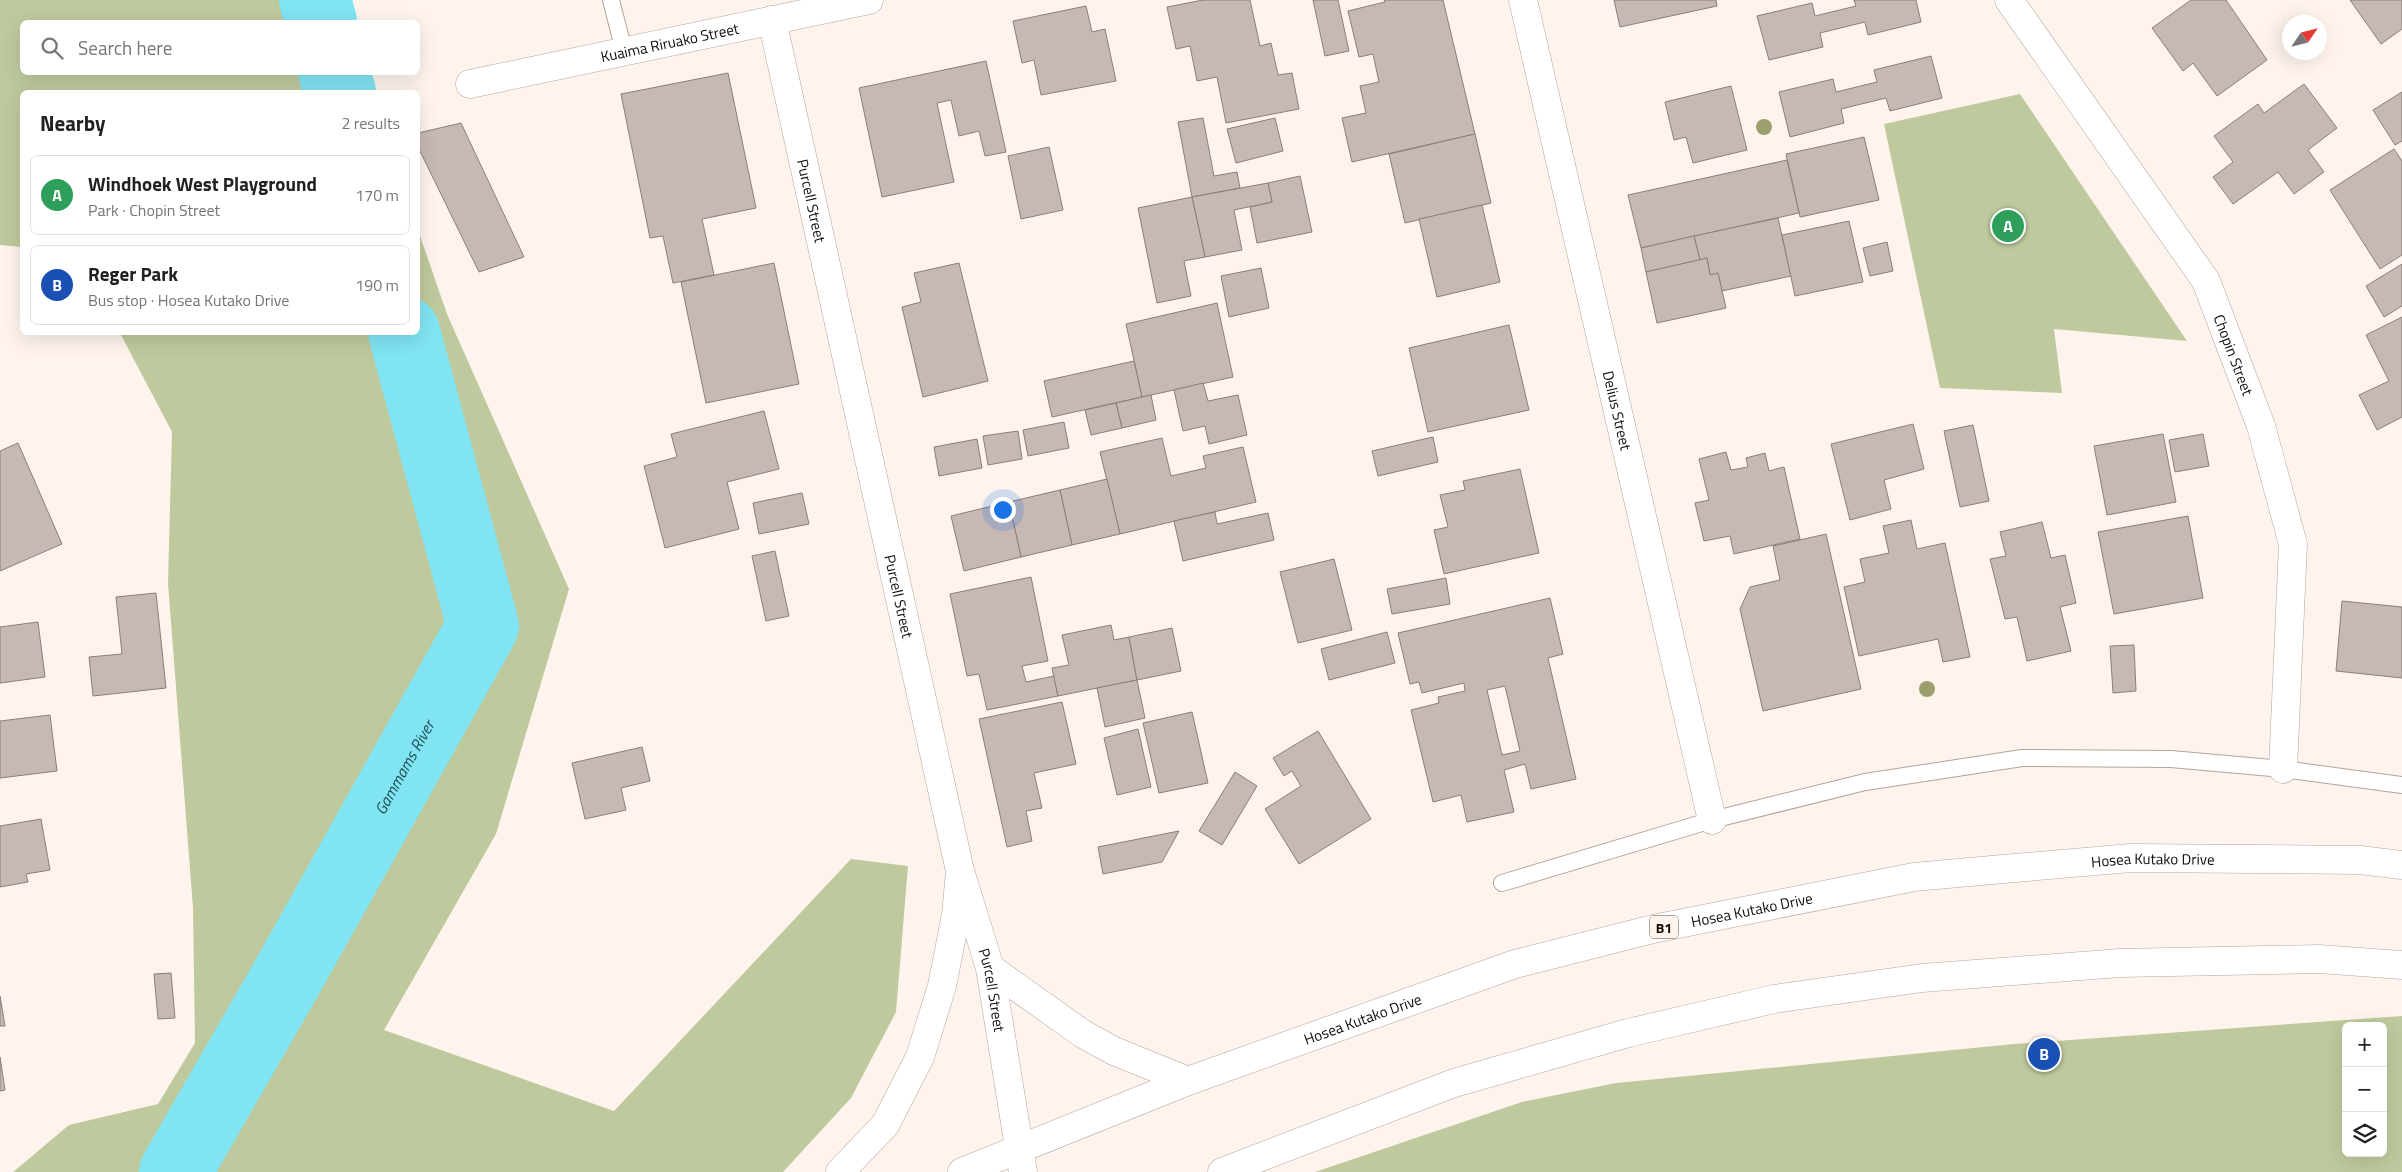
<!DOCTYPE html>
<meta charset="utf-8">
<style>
body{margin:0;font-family:"Titillium Web",sans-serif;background:#f2f2f2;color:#222}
.controls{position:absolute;right:15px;bottom:15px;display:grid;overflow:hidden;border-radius:8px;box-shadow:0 5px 20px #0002}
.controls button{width:45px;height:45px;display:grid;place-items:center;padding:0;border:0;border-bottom:1px solid #e0e0e0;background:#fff;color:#222;font:25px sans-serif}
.compass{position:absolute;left:2282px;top:15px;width:45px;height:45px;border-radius:50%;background:#fff;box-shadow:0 5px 20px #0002;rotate:55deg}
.you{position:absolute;left:1002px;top:509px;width:18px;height:18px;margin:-12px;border:4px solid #fff;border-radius:50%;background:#1a73e8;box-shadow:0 0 0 8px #1a73e833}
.badge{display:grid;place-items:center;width:32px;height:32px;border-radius:50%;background:#2563eb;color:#fff;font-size:16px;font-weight:700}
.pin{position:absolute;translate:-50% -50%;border:2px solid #fff;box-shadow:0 1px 5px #0006}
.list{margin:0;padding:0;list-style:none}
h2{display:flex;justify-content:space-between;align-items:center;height:65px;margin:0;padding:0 20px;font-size:21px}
h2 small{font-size:16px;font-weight:400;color:#767676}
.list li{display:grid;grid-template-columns:32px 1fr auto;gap:15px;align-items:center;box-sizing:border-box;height:80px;margin:0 10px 10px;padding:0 10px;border:1px solid #e0e0e0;border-radius:8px}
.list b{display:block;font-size:19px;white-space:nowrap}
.list p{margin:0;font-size:16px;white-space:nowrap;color:#767676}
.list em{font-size:16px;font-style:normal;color:#767676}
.icon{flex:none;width:28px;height:28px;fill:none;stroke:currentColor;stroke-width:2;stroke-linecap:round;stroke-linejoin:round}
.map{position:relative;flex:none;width:2402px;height:1172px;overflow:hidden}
.search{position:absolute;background:#fff;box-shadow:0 5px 20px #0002;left:20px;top:20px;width:400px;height:55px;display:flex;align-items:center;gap:12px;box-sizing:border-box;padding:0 18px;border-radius:8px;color:#767676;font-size:19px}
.panel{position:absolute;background:#fff;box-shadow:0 5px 20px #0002;left:20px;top:90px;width:400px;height:245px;border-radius:8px}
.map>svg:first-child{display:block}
.green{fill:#beca9d;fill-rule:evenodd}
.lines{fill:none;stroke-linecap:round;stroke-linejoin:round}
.river{stroke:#80e4f3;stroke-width:72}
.building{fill:#c8b8b4;stroke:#8c7d7a;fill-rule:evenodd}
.lane-casing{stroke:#b0a59b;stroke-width:18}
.street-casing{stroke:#b0a59b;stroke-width:29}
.primary-casing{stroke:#b0a59b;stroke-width:29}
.lane{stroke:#fff;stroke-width:16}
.street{stroke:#fff;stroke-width:28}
.primary{stroke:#fff;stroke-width:28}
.tree{fill:#9c9f6d}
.labels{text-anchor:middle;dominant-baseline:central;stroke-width:4;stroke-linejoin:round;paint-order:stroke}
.shield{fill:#fef4ed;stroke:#57524d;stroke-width:1}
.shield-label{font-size:14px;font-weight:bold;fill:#100c09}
.street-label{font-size:15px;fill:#100c09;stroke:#fef4ed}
.water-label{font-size:16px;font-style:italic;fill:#1f4d53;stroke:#fef4ed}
</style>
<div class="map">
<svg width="2402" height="1172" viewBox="0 0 2402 1172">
<rect width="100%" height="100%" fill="#fef4ed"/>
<!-- green -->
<g class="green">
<polygon points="0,0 346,0 351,22 22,22 22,72 363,73 369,92 22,92 22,247 0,245"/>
<polygon points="2020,94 2187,341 2054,329 2062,393 1940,388 1884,124"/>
<polygon points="418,230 447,314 569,589 496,834 384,1030 614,1111 851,859 908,866 896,1012 851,1098 783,1172 13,1172 69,1125 158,1104 195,1043 193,908 168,583 172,432 120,333 418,332"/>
<path d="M 2402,1016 L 2402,1172 L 1315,1172 L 1522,1102 L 1616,1083 L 2014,1044 ZM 2346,1026 L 2383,1026 L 2383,1153 L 2346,1153 Z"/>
</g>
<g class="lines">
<!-- river -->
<g class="river">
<polyline points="315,0 321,22"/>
<polyline points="334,72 340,92"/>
<path id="s1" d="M 175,1172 L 289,974 L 483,626 L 404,332"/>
</g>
</g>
<!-- building -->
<g class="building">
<polygon points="1203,0 1250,0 1260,46 1271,43 1278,75 1292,73 1299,109 1226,123 1217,77 1197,81 1190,46 1176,49 1167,7"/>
<polygon points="1313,0 1338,0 1349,51 1325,56"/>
<polygon points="1384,0 1443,0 1475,134 1352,162 1342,118 1366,113 1360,86 1379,82 1373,54 1359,57 1348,11 1385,2"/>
<polygon points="1614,0 1716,0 1717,6 1620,27"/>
<polygon points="1854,0 1916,0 1921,22 1868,35 1865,22 1820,33 1823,47 1769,60 1757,16 1812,3 1815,16 1856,6"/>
<polygon points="2191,0 2226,0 2267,60 2217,96 2193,63 2183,71 2152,28"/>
<polygon points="2350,0 2402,0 2402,29 2381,44"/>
<polygon points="1086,6 1092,32 1105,29 1116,81 1041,95 1034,60 1022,63 1013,21"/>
<polygon points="1931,56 1942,98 1890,111 1886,98 1841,109 1844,123 1790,137 1779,92 1833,79 1836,92 1877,82 1874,70"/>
<polygon points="986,61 1006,152 985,156 979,131 959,136 951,100 937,103 954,182 882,197 859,88"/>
<polygon points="728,73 756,208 702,219 714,275 673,283 663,236 650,238 621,94"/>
<polygon points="2304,84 2337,128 2308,150 2324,172 2294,194 2278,172 2233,204 2213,177 2233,162 2214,136 2258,104 2264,113"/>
<polygon points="1731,86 1747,150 1693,163 1686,137 1674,140 1665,102"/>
<polygon points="2402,92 2402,141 2395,145 2373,110"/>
<polygon points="1203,118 1214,176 1237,172 1240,188 1192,197 1178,122"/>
<polygon points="1275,118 1283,151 1236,163 1227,129"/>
<polygon points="461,123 524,257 479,272 418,147 418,133"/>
<polygon points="1475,134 1491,203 1405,223 1389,154"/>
<polygon points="1864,137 1879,200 1800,217 1786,154"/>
<polygon points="1049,147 1063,210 1021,219 1008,156"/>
<polygon points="2394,149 2402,161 2402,255 2380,269 2330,190"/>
<polygon points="1787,160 1799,213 1641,248 1628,195"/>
<polygon points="1300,176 1312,232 1257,243 1250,207 1272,202 1268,183"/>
<polygon points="1268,183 1272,202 1234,210 1242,250 1205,257 1192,197"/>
<polygon points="1192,197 1205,257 1184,261 1191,296 1157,303 1138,208"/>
<polygon points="1482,205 1500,282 1437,297 1419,219"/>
<polygon points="1778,218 1791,276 1722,291 1718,273 1710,275 1707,258 1700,260 1694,236"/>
<polygon points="1849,221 1863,282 1795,296 1782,235"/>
<polygon points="1694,236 1700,260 1646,272 1641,248"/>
<polygon points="1887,242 1893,271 1870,276 1863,248"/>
<polygon points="1707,258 1710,275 1718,273 1726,308 1657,323 1646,272"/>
<polygon points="774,263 799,384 706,403 681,282"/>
<polygon points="959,263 988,381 923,397 902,307 921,302 914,273"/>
<polygon points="2402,264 2402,306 2384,317 2366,286"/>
<polygon points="1261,268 1269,308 1229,317 1221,276"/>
<polygon points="1217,303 1233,377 1142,397 1126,324"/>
<polygon points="2402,317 2402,417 2377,430 2359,395 2389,381 2366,335"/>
<polygon points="1509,325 1529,410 1428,432 1409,348"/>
<polygon points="1134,361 1142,397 1052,417 1044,381"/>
<polygon points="1203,383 1208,401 1238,395 1247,435 1209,444 1205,426 1183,431 1174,390"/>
<polygon points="1151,395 1156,420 1122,428 1116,403"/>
<polygon points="1116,403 1122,428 1091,435 1085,410"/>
<polygon points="764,411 779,469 727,482 739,529 665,548 644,466 677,457 671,434"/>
<polygon points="1064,422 1069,448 1028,456 1023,430"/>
<polygon points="1913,424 1924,469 1884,480 1891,509 1850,520 1831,444"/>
<polygon points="1973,425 1989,501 1960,507 1944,431"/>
<polygon points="1018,431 1022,459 988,465 983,436"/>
<polygon points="2163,434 2176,502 2107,515 2094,446"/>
<polygon points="2203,434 2209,466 2175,472 2169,440"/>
<polygon points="1433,437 1438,462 1378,476 1372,451"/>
<polygon points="1162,438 1171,476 1206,468 1203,456 1243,447 1256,502 1120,534 1100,452"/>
<polygon points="977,439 982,468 939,476 934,447"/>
<polygon points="18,443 62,544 0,571 0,451"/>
<polygon points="1726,452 1731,470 1748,467 1746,458 1765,453 1769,471 1784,467 1800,539 1734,554 1730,536 1704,541 1695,503 1709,500 1699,459"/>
<polygon points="1520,469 1539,553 1444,574 1434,530 1448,527 1440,495 1465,490 1463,481"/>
<polygon points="1107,479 1120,534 1072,545 1060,490"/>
<polygon points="1060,490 1072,545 1021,557 1009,502"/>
<polygon points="802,493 809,524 759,534 753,503"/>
<polygon points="1009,502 1021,557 964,571 951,516"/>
<polygon points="1215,512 1217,524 1268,513 1274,540 1183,561 1174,521"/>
<polygon points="2188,516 2203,598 2114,614 2098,532"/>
<polygon points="1911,520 1917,549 1945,543 1970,657 1943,662 1938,639 1859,656 1844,587 1865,582 1860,559 1889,553 1883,526"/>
<polygon points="2042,522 2051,558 2065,555 2076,603 2060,607 2071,651 2027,661 2017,617 2005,619 1990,559 2006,556 2000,532"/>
<polygon points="1826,534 1861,689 1763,711 1740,609 1750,587 1780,580 1773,546"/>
<polygon points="775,551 789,616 766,621 752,556"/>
<polygon points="1334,559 1352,630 1298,643 1280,572"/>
<polygon points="1031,577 1048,661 1022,666 1026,682 1054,676 1058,696 987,710 979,674 967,676 950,594"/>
<polygon points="1446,578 1450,604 1392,614 1387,589"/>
<polygon points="156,593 166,688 93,696 89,657 122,654 116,597"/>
<path d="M 1550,598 L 1563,654 L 1548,658 L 1576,779 L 1531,789 L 1525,764 L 1504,770 L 1514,812 L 1467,822 L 1461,795 L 1433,802 L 1411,710 L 1439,703 L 1438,697 L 1465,691 L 1464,683 L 1422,693 L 1419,682 L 1410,684 L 1398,633 ZM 1505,686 L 1520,751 L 1502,755 L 1487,690 Z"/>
<polygon points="2342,601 2402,607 2402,678 2336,671"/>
<polygon points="38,622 45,677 0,683 0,627"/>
<polygon points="1111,625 1114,640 1129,637 1137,680 1058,696 1052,668 1069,665 1062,635"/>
<polygon points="1172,628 1181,671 1137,680 1129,637"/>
<polygon points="1387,632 1395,663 1329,680 1321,649"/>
<polygon points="2134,645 2136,691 2113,693 2110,646"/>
<polygon points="1137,680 1145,718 1105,727 1097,688"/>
<polygon points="1062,702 1076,764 1034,773 1042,808 1026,811 1032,841 1007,847 979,719"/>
<polygon points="1192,712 1208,783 1159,793 1143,723"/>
<polygon points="50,715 57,771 0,778 0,721"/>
<polygon points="1138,729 1151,787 1117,795 1104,738"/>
<polygon points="1318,731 1371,819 1299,864 1265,809 1301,786 1292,771 1284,776 1273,758"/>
<polygon points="642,747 650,781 621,788 626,810 585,819 572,763"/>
<polygon points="1235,772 1257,786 1222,845 1199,831"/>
<polygon points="41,819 50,870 26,874 28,882 0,887 0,826"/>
<polygon points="1179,831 1162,862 1103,874 1098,847"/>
<polygon points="171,973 175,1018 158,1019 154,974"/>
<polygon points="0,996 5,1026 0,1026"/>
<polygon points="0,1057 5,1090 0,1091"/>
</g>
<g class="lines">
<!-- lane casing -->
<g class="lane-casing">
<g id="lane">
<polyline points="611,0 624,51"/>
<polyline points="1502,883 1712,820 1865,782 2022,758 2171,759 2283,769 2402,785"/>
</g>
</g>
<!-- street casing -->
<g class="street-casing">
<g id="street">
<path id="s2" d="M 1523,0 L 1712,820"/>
<path id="s3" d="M 2009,0 L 2206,281 L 2261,426 L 2293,544 L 2283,769"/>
<path id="s4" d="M 772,20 L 960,871 L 990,968 L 1023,1172"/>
<path id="s5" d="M 470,84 L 869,0"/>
</g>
</g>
<!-- primary casing -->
<g class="primary-casing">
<g id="primary">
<polyline points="990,968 1083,1034 1114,1051 1188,1081"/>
<polyline points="840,1172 885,1125 920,1057 942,986 956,915 960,871"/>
<path id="s6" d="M 962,1172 L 1188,1081 L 1515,964 L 1653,929 L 1914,877 L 2003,869 L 2131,858 L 2360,860 L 2402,865"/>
<polyline points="1222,1172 1454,1083 1628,1033 1774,999 1922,978 2120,963 2319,959 2402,965"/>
</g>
</g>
<!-- lane -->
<use href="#lane" class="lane"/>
<!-- street -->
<use href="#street" class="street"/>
<!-- primary -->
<use href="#primary" class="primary"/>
</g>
<!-- trees -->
<g class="tree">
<circle cx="1764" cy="127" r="8"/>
<circle cx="1927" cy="689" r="8"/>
</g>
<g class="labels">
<!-- shield labels -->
<rect class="shield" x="1650" y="915.5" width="28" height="23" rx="4"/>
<g class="shield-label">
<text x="1664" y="927">B1</text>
</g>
<!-- street labels -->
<g class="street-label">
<text stroke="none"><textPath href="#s5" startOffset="204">Kuaima Riruako Street</textPath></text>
<text stroke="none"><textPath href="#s4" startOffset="185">Purcell Street</textPath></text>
<text stroke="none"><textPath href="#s3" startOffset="422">Chopin Street</textPath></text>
<text stroke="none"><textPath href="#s2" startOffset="421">Delius Street</textPath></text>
<text stroke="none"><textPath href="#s4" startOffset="590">Purcell Street</textPath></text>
<text stroke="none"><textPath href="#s6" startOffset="1239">Hosea Kutako Drive</textPath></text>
<text stroke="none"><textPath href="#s6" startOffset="834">Hosea Kutako Drive</textPath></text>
<text stroke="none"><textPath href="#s4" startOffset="995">Purcell Street</textPath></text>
<text stroke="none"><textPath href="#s6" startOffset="429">Hosea Kutako Drive</textPath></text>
</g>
<!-- water labels -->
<g class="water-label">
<text stroke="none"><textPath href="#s1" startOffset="465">Gammams River</textPath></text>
</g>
</g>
</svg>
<div class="controls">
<button>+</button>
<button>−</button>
<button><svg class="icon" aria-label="layers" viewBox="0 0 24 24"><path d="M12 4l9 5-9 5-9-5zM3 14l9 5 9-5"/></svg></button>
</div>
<svg class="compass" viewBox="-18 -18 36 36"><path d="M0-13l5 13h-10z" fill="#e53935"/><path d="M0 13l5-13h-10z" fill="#767676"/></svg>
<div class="you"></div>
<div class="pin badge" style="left:2008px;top:226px;background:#2e9e5b">A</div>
<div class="pin badge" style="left:2044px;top:1054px;background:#1a4fb4">B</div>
<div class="search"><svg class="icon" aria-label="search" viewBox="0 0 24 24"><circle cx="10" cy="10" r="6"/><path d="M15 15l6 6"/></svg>Search here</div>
<section class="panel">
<h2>Nearby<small>2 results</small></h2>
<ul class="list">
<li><span class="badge" style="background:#2e9e5b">A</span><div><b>Windhoek West Playground</b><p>Park · Chopin Street</p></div><em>170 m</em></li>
<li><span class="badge" style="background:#1a4fb4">B</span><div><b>Reger Park</b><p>Bus stop · Hosea Kutako Drive</p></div><em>190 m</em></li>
</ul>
</section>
</div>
